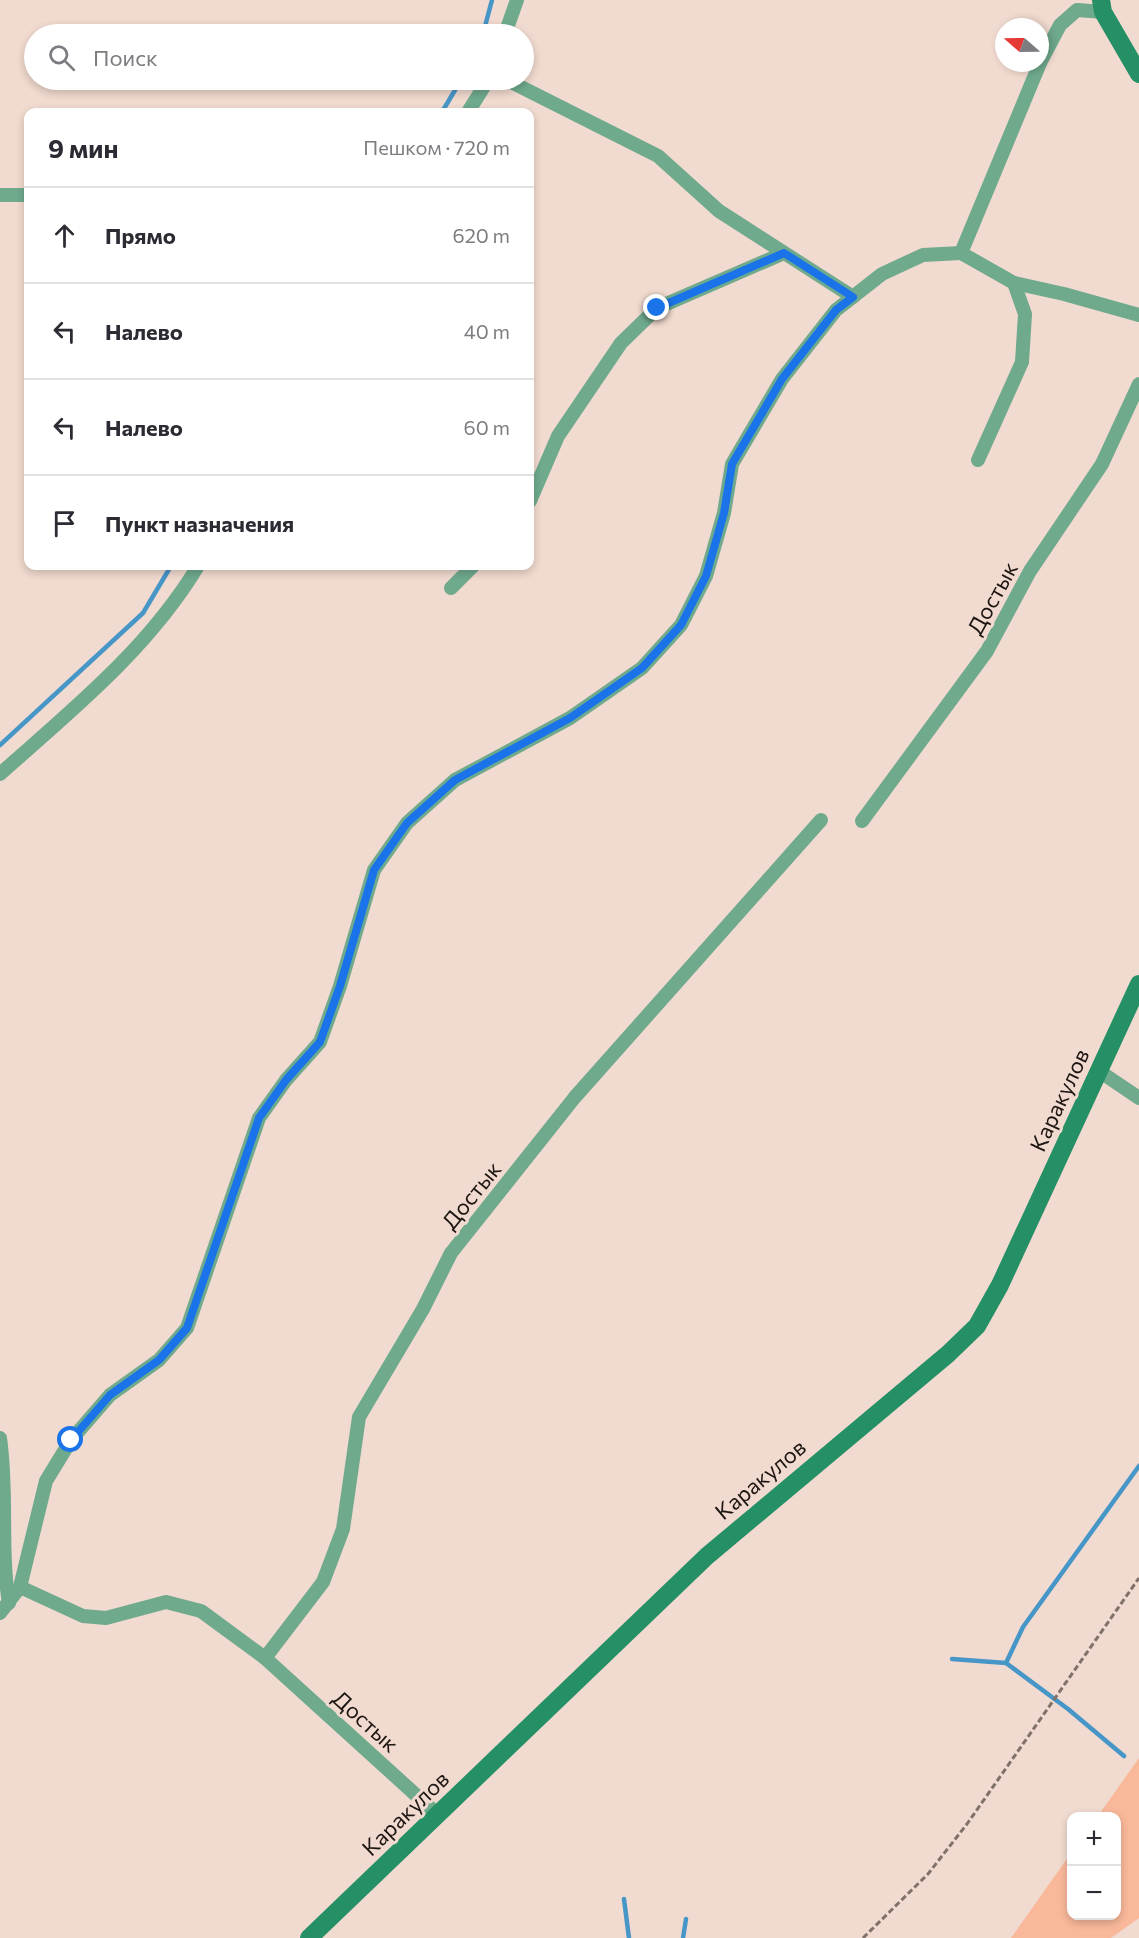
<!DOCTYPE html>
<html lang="ru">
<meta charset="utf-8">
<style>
body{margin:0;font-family:Commissioner,sans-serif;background:#f2f2f3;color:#2b2b33}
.controls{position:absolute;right:18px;bottom:18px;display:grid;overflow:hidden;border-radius:12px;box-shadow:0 3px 9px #0003}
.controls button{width:54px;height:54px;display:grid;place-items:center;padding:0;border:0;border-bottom:2px solid #e1e1e2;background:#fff;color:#2b2b33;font:30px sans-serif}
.compass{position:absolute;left:995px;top:18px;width:54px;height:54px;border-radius:50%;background:#fff;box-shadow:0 3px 9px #0003;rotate:290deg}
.stop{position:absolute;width:18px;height:18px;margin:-14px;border:4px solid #1a73e8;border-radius:50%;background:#fff}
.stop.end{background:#1a73e8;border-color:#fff;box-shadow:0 2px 6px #0008}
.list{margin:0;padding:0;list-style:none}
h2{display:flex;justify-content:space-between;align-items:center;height:78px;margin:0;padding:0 24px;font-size:26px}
h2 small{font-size:20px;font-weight:400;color:#7c7c81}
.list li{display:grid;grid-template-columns:39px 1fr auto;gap:18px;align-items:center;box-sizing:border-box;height:96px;padding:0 24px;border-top:2px solid #e1e1e2}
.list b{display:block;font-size:22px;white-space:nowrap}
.list em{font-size:20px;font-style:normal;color:#7c7c81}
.icon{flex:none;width:33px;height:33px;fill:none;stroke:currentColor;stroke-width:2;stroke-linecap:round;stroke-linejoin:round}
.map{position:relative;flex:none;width:1139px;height:1938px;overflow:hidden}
.search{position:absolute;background:#fff;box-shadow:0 3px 9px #0003;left:24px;top:24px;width:510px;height:66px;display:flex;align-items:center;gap:15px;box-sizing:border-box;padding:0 21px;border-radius:33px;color:#7c7c81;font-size:22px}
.panel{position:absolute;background:#fff;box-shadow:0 3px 9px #0003;left:24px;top:108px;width:510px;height:462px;border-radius:12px}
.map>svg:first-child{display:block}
.green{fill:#f9b89a}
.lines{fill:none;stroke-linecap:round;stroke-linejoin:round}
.stream{stroke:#4696c8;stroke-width:4.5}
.path{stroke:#80716a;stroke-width:3;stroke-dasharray:6 3;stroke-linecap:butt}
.minor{stroke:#6faa8d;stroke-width:14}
.secondary{stroke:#258f65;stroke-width:18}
.route{stroke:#1a73e8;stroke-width:8}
.labels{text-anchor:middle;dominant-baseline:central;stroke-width:6;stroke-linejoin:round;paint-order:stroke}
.street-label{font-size:22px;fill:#1d1511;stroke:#f1dacf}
</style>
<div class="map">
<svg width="1139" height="1938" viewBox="0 0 1139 1938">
<rect width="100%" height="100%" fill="#f1dacf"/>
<!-- green -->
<polygon class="green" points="1139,1758 1139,1918 1111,1938 1011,1938 1071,1853 1072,1916 1116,1916 1116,1816 1098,1816"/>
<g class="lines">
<!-- stream -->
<g class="stream">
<polyline points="483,34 492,0"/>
<polyline points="442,112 461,80"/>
<polyline points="0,745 143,613 171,566"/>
<polyline points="952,1659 1006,1663"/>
<polyline points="1124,1756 1068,1709 1006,1663 1023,1627 1139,1466"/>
<polyline points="624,1899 629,1938"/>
<polyline points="683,1938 686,1919"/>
</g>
<!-- path -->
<polyline class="path" points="863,1938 928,1874 967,1824 1139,1578"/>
<!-- minor -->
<g class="minor">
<polyline points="505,34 517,0"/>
<polyline points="1040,63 961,253 1014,283 1064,294 1139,315"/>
<polyline points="1040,63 1060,25 1077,10 1103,12"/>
<polyline points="507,80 658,156 719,211 853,297"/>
<polyline points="468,112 488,80"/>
<polyline points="0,195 28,195"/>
<polyline points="978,460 1022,362 1025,314 1014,283"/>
<polyline points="530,501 558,436 621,343 657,308 784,253"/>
<polyline points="451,588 473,566"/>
<path d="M 0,774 C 72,710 148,649 198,566"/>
<polyline points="862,821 987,651 1030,571 1102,464 1139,384"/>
<polyline points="1099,1071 1139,1098"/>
<path d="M 0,1438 C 8,1493 0,1549 9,1603"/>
<polyline points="20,1587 83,1616 106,1618 166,1602 201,1611 265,1658 438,1815"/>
<polyline points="0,1613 20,1587 46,1481 71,1440 110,1395 159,1360 187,1328 259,1118 286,1080 320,1042 340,986 374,870 407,823 455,780 570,718 642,668 681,625 706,576 724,513 732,464 782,379 836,310 882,274 923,255 961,253"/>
<polyline points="265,1658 323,1582 343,1529 359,1417 423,1309 451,1253 575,1097 821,820"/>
</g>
<!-- secondary -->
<g class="secondary">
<polyline points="1101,0 1103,12 1139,74"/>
<polyline points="309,1938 707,1556 948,1354 977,1326 1000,1285 1139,984"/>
</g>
</g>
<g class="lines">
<!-- route -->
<polyline class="route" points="71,1440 110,1395 159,1360 187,1328 259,1118 286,1080 320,1042 340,986 374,870 407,823 455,780 570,718 642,668 681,625 706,576 724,513 732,464 782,379 836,310 853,297 784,253 657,308"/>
</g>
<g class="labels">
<!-- street labels -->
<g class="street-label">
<text transform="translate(992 598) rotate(-61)">Достык</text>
<text transform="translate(1059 1100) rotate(-65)">Каракулов</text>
<text transform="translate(471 1195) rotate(-51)">Достык</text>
<text transform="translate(760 1479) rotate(-40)">Каракулов</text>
<text transform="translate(366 1721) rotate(42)">Достык</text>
<text transform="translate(405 1813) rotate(-44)">Каракулов</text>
</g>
</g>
</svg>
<div class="controls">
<button>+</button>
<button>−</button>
</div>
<svg class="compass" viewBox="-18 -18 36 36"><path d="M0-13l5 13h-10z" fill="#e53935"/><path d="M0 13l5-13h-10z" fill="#7c7c81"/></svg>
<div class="stop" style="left:71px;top:1440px"></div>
<div class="stop end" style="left:657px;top:308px"></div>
<div class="search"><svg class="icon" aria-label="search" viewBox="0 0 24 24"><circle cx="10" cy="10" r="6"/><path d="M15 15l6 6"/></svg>Поиск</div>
<section class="panel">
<h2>9 мин<small>Пешком · 720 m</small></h2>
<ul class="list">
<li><svg class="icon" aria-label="ahead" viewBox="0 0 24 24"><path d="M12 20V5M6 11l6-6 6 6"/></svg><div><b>Прямо</b></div><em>620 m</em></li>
<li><svg class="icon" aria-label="left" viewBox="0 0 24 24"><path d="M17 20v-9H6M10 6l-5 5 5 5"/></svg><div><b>Налево</b></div><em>40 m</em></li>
<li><svg class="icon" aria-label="left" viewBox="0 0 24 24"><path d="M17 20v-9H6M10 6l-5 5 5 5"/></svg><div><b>Налево</b></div><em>60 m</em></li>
<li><svg class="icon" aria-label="arrive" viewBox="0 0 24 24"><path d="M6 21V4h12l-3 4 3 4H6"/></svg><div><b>Пункт назначения</b></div></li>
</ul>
</section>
</div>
